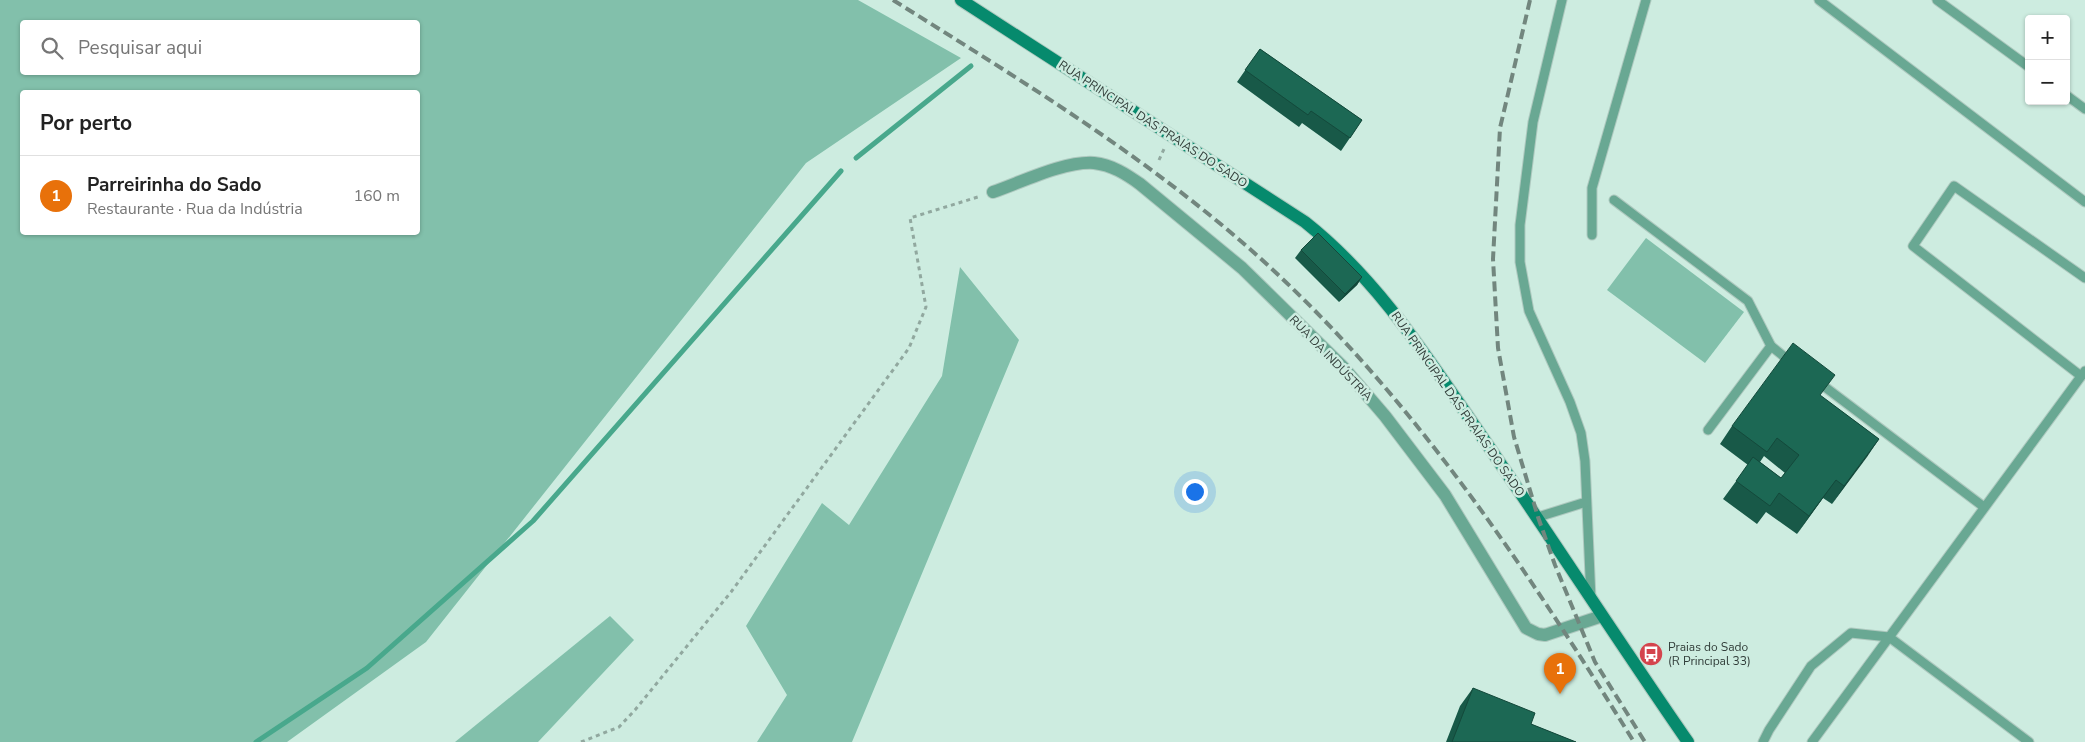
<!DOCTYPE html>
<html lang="pt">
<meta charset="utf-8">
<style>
body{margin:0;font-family:"Nunito Sans",sans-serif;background:#f2f2f2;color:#222}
.controls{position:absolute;right:15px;top:15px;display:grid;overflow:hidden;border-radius:5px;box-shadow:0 1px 4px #0004}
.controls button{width:45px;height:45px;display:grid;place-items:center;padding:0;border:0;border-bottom:1px solid #e0e0e0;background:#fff;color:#222;font:25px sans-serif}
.you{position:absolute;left:1194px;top:491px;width:18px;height:18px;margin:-12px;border:4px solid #fff;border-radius:50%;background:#1a73e8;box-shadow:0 0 0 8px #1a73e833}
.badge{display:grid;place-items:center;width:32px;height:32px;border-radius:50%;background:#d4444d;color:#fff;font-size:16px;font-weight:700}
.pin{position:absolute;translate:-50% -41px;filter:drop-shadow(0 1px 2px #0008)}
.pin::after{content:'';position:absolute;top:26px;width:18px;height:15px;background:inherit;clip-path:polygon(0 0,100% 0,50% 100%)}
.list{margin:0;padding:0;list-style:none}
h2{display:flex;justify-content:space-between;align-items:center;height:65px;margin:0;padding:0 20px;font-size:21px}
h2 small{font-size:16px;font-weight:400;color:#767676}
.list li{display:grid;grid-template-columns:32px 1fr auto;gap:15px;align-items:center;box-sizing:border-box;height:80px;padding:0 20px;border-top:1px solid #e0e0e0}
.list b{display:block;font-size:19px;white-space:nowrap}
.list p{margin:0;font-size:16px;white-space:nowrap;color:#767676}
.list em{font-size:16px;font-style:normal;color:#767676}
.icon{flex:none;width:28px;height:28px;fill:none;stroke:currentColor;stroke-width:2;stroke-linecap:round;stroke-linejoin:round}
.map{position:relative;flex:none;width:2085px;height:742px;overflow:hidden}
.search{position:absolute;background:#fff;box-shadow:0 1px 4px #0004;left:20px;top:20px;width:400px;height:55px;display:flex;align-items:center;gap:12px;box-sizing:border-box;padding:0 18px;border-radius:5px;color:#767676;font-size:19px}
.panel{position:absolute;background:#fff;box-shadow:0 1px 4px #0004;left:20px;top:90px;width:400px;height:145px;border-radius:5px}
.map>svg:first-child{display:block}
.green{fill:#82c0ab;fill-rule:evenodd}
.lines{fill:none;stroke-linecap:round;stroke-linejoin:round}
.stream{stroke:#48a88c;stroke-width:5}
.lane-casing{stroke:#aec9bf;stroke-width:11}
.street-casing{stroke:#aec9bf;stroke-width:14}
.secondary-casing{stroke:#aec9bf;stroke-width:14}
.path{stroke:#91a89f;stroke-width:3;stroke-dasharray:4 4;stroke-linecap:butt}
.lane{stroke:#69a893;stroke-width:9}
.street{stroke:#69a893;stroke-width:12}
.secondary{stroke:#068a6d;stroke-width:12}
.rail{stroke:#72867e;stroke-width:4;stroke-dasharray:10 5;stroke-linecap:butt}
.wall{fill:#185948;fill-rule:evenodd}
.shaded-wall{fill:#14493b}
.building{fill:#1c6854;stroke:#14493b}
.labels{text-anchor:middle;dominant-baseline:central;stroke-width:5;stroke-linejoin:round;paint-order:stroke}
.street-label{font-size:12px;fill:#313d39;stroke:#cdece0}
.poi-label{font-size:12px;fill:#313d39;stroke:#cdece0;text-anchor:start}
</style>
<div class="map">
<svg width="2085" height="742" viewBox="0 0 2085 742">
<rect width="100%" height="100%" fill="#cdece0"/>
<!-- green -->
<g class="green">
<path d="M 0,0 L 858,0 L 961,58 L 806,163 L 426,642 L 287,742 L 0,742 ZM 418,22 L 418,72 L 22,72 L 22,22 ZM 418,92 L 418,232 L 22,232 L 22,92 Z"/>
<polygon points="1646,238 1744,312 1705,363 1607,290"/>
<polygon points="960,267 1019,340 852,742 757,742 787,695 746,626 822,503 849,525 942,376"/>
<polygon points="610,616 634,640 538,742 455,742"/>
</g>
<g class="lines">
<!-- stream -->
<g class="stream">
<polyline points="856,158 971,66"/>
<polyline points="256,742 367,668 533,521 841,171"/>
</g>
<!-- lane casing -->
<g class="lane-casing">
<g id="lane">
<polyline points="1562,0 1533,122 1520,225 1520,262 1529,311 1570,402 1581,433 1585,461 1591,599"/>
<polyline points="1819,0 2085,202"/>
<polyline points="1937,0 2029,67"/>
<polyline points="2066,95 2085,109"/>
<polyline points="1614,200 1748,301 1771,346 1708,430"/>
<polyline points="1592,235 1592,188 1646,0"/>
<polyline points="1771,346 1792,363"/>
<polyline points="2081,376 1913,246 1954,186 2085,278"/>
<polyline points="1817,381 1984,507"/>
<polyline points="1538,517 1586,502"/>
<polyline points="1763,742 1769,730 1811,666 1851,633 1889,637 2029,742"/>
<polyline points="1812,742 2085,371"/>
</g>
</g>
<!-- street casing -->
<g class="street-casing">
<path id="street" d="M 993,192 C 1022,182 1064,161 1094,163 C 1112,165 1126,174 1140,184 L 1242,268 L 1343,367 L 1385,416 L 1445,495 L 1526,628 L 1538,634 L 1545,635 L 1602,616"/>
</g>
<!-- secondary casing -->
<g class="secondary-casing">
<path id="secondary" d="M 961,0 L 1305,222 C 1376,278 1425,354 1476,428 C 1548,532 1616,638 1688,742"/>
</g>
<!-- path -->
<g class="path">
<polyline points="1159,160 1164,149"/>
<polyline points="581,742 619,727 635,710 731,592 909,348 926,307 910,218 981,196"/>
</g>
<!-- lane -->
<use href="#lane" class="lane"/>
<!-- street -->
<use href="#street" class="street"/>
<!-- secondary -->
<use href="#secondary" class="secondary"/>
<!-- rail -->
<g class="rail">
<path d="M 893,0 C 1006,71 1121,141 1223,226 C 1394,368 1518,555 1634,742"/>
<polyline points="1530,0 1500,128 1493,259 1498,348 1514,437 1538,517 1555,565 1595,662 1645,742"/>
</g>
</g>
<!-- wall -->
<g class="wall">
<polygon points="1260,49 1362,120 1341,151 1302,123 1299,127 1237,82"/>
<polygon points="1301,250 1362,277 1357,285 1339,302 1295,258"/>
<path d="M 1821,396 L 1879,439 L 1832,504 L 1823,498 L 1797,534 L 1766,512 L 1757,524 L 1723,499 L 1748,465 L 1720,444 L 1732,426 ZM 1764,456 L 1785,473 L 1781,478 L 1760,462 Z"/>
<polygon points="1473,688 1531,724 1576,742 1446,742 1460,706"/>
</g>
<!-- shaded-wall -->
<g class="shaded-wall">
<polygon points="1362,277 1357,285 1339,302 1345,294"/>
<polygon points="1879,439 1867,457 1832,504 1844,486"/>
<polygon points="1836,480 1797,534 1809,516"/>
</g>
<!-- building -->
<g class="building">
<polygon points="1260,49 1362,120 1350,138 1311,111 1308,115 1245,70"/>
<polygon points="1318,233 1362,277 1345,294 1301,250"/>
<polygon points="1793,343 1835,375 1820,395 1879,439 1844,486 1836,480 1809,516 1779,493 1770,506 1736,481 1753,457 1781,478 1799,455 1777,438 1767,452 1732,426"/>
<polygon points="1473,688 1535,713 1531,724 1576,742 1452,742"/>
</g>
<!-- icons -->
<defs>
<g id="bus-disc" transform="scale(1.25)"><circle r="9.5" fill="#d4444d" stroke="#cdece0"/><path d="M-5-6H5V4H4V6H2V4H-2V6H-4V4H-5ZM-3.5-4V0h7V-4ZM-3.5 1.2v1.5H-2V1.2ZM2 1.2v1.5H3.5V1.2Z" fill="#fff"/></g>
</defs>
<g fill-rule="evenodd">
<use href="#bus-disc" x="1651" y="654"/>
</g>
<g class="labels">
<!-- street labels -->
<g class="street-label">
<text transform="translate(1153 124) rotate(33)">RUA PRINCIPAL DAS PRAIAS DO SADO</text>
<text transform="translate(1331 358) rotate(46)">RUA DA INDÚSTRIA</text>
<text transform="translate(1458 404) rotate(55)">RUA PRINCIPAL DAS PRAIAS DO SADO</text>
</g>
<!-- poi labels -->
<g class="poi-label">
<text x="1668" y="647">Praias do Sado<tspan x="1668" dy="14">(R Principal 33)</tspan></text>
</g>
</g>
</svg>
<div class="controls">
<button>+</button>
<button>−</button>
</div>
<div class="you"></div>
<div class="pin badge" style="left:1560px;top:694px;background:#e8710a">1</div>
<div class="search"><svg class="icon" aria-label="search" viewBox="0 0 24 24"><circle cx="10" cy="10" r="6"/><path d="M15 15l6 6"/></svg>Pesquisar aqui</div>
<section class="panel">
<h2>Por perto<small></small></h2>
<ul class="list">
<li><span class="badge" style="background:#e8710a">1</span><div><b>Parreirinha do Sado</b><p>Restaurante · Rua da Indústria</p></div><em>160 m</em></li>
</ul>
</section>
</div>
